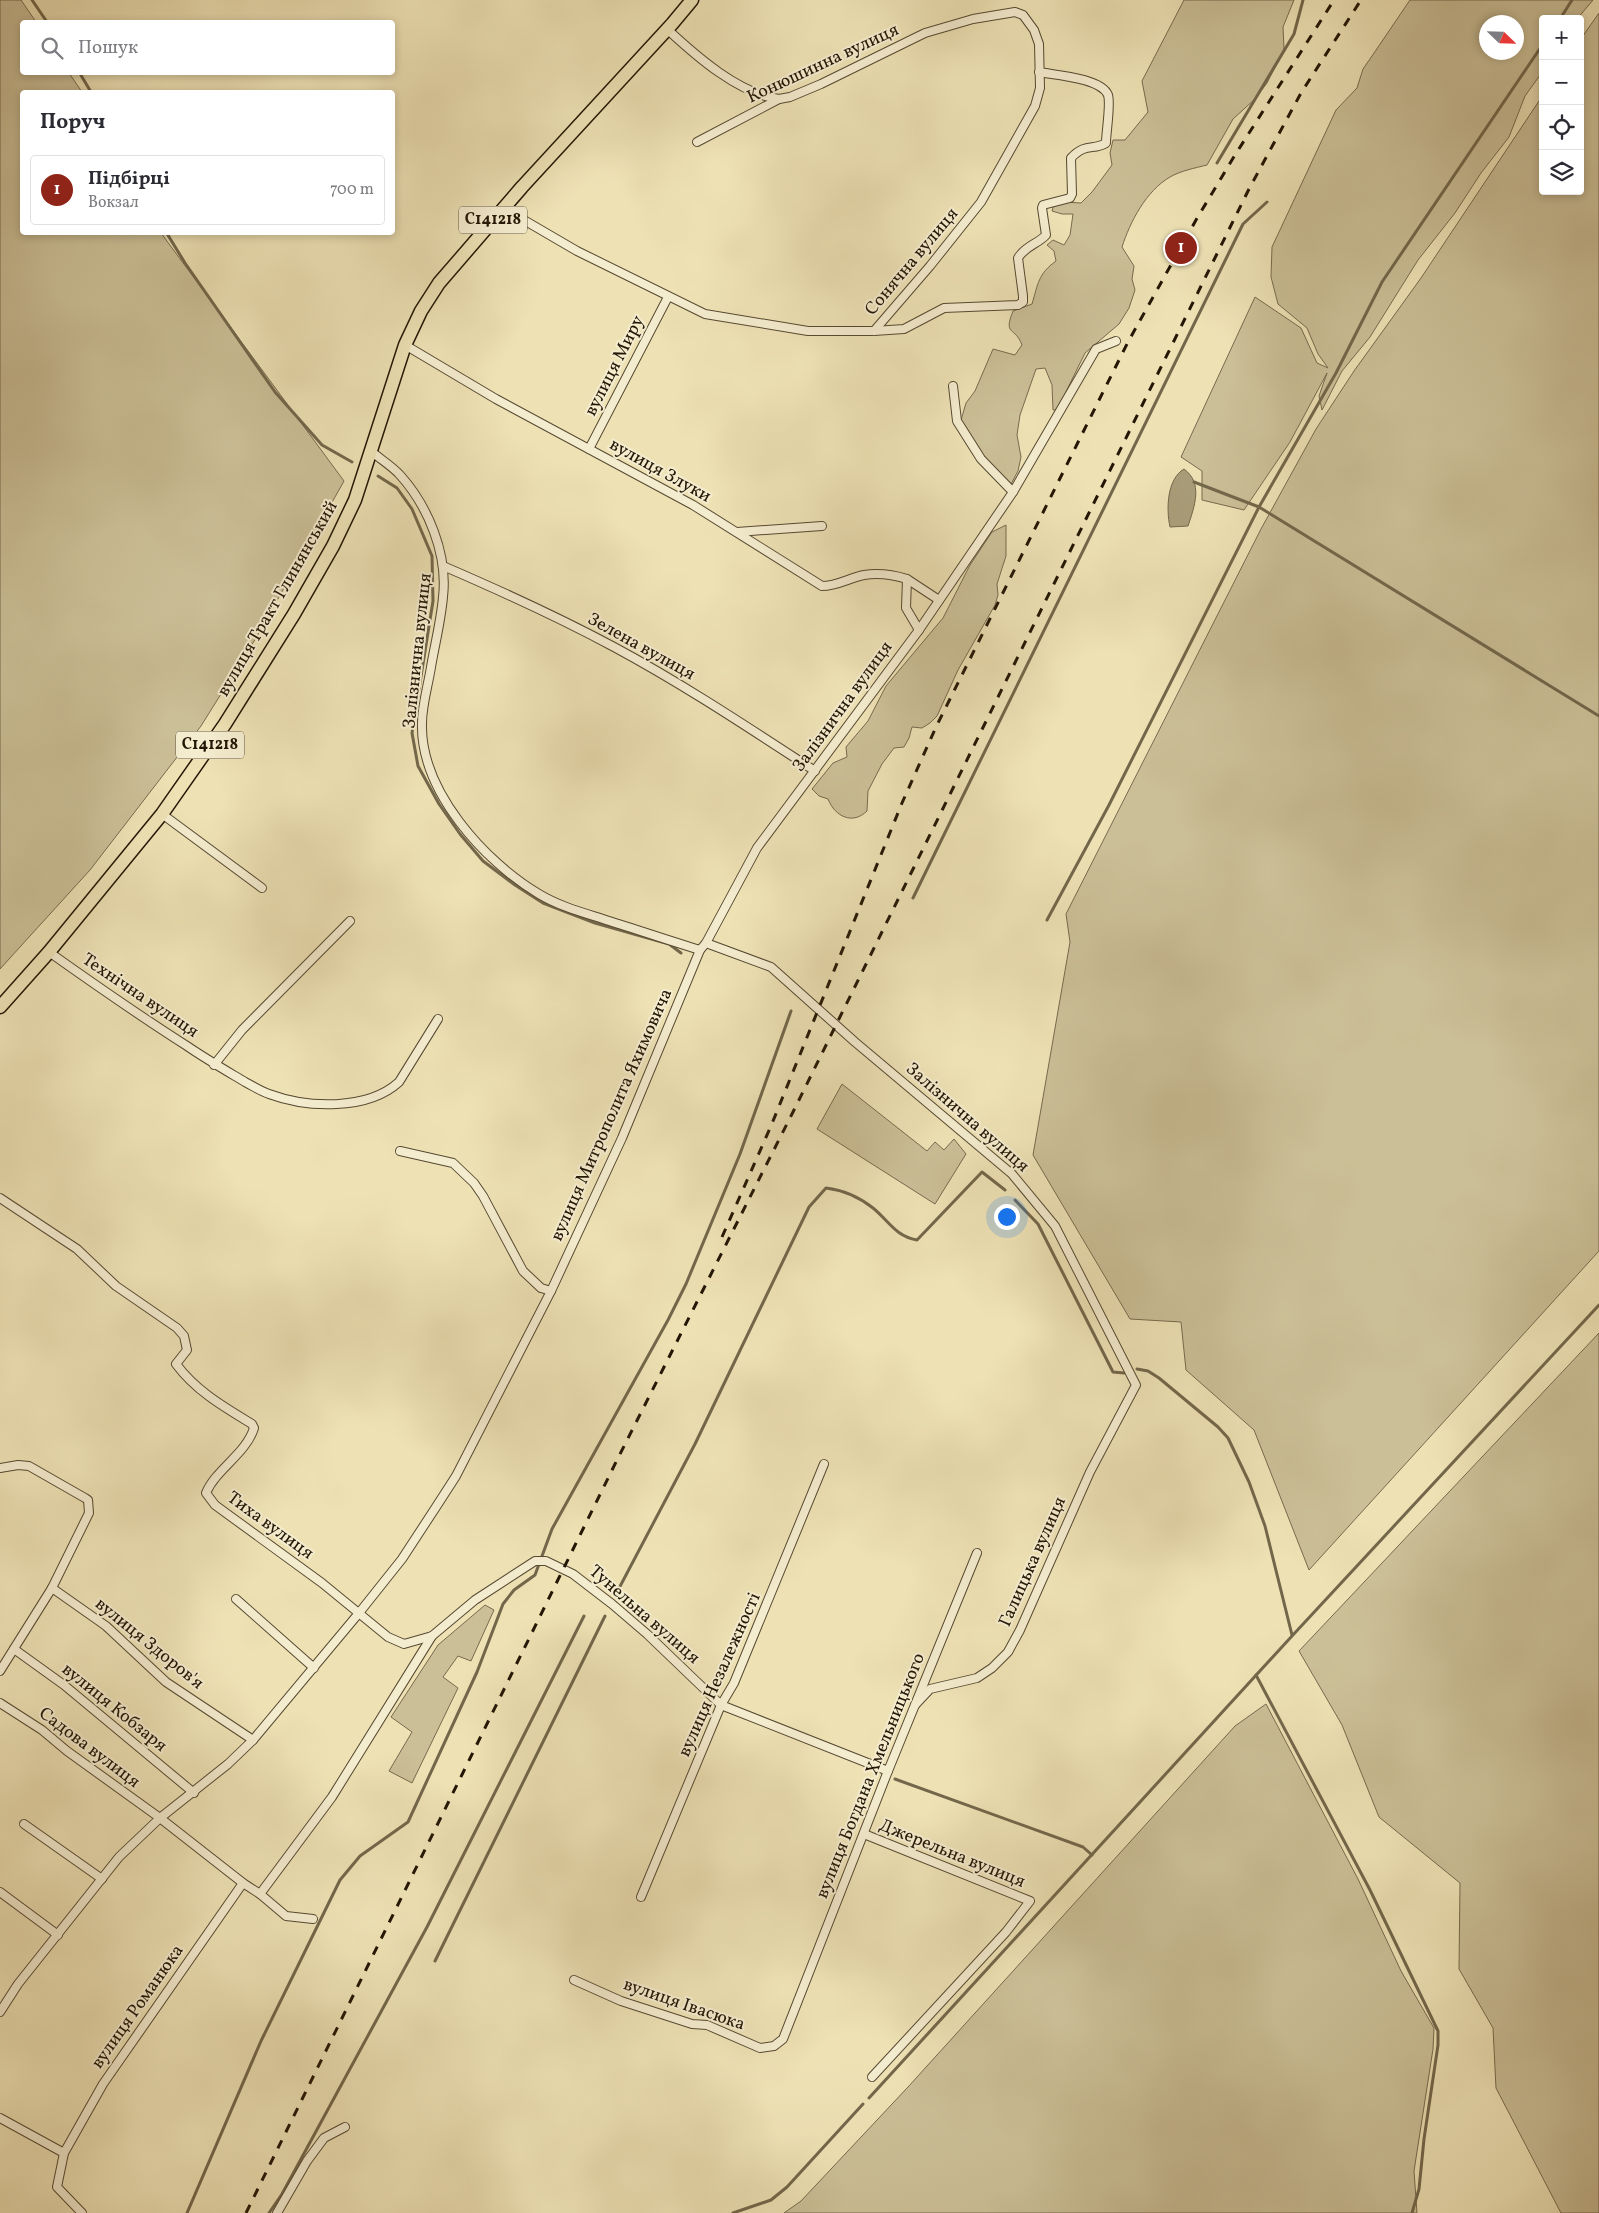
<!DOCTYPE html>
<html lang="uk">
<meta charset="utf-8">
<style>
body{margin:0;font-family:Vollkorn,serif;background:#f7f7f7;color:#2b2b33}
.controls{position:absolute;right:15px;top:15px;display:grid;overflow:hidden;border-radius:5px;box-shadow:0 2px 8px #0003}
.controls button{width:45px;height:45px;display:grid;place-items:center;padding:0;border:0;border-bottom:1px solid #e1e1e2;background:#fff;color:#2b2b33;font:25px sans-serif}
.compass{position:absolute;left:1479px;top:15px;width:45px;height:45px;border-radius:50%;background:#fff;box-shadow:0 2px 8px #0003;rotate:113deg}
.you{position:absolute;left:1006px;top:1216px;width:18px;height:18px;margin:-12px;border:4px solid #fff;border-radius:50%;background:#1a73e8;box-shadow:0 0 0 8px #1a73e833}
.badge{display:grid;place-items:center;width:32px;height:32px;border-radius:50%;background:#8f2418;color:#fff;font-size:16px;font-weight:700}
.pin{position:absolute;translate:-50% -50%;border:2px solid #fff;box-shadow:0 1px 5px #0006}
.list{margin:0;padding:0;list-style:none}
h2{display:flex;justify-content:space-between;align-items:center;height:65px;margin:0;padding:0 20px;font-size:21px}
h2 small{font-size:16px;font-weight:400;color:#7c7c81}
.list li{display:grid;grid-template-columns:32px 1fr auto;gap:15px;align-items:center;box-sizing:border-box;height:70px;margin:0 10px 10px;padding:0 10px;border:1px solid #e1e1e2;border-radius:5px}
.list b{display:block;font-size:19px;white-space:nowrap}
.list p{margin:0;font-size:16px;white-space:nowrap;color:#7c7c81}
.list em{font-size:16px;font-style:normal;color:#7c7c81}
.icon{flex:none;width:28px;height:28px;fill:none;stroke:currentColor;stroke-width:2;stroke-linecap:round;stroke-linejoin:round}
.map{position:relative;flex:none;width:1599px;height:2213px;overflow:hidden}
.search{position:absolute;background:#fff;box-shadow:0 2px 8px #0003;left:20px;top:20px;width:375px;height:55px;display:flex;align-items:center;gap:12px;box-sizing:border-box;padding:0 18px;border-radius:5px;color:#7c7c81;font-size:19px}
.panel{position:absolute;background:#fff;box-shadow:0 2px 8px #0003;left:20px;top:90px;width:375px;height:145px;border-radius:5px}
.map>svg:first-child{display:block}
.green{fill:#cbbf97;stroke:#776a4e;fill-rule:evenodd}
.water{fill:#a99d79;stroke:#73674b}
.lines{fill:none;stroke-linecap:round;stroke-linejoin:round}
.stream{stroke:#73674b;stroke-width:3}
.minor-casing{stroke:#564931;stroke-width:10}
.primary-casing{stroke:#231605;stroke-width:15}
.minor{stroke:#f4eccf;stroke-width:8}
.primary{stroke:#eee2b5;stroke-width:12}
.rail{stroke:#231605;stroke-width:3;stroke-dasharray:9 9;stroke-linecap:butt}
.labels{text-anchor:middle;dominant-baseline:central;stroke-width:4;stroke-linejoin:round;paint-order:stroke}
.shield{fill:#f4eccf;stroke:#625642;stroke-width:1}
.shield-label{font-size:16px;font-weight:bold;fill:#231605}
.street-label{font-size:18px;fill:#231605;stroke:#f4eccf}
</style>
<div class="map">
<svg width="1599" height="2213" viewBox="0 0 1599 2213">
<rect width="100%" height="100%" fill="#eee2b5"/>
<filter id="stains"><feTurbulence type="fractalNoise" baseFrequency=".004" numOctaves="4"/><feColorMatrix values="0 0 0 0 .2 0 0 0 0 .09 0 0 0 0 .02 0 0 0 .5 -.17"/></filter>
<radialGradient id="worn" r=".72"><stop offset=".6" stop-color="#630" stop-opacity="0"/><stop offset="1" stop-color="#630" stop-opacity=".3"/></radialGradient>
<!-- green -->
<g class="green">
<polygon points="0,0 21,0 36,22 22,22 22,72 69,73 82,92 22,92 22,232 161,233 344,481 256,638 201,726 90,870 0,969"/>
<path d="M 1184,0 L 1294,0 L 1283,27 L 1284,49 L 1267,83 L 1255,99 L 1233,119 L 1207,165 C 1195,168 1180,171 1170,177 C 1146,191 1130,222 1122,247 L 1134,266 L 1132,279 L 1135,290 L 1129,308 L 1119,324 L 1085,353 L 1057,410 L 1053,410 L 1052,385 L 1045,368 L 1036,369 L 1020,415 L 1017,435 L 1021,457 L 1018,471 L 1010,486 C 990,466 974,445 961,420 L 966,403 L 975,391 L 993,349 L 1015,355 L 1022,345 C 1015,326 1003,336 1013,311 L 1032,304 C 1038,284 1038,274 1056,261 L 1054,251 L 1047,245 L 1053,240 L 1064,245 L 1070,235 L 1073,214 L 1062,214 L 1052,211 L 1054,204 L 1063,202 L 1081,203 L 1092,192 L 1112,165 L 1110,153 L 1113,140 L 1125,140 L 1148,112 L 1142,81 Z"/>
<path d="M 1410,0 L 1593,0 L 1577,19 L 1543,19 L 1543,71 L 1525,96 L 1509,137 L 1481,173 L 1455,213 L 1418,260 L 1370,337 L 1342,371 L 1322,410 L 1319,396 L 1327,373 L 1290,442 L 1244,510 L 1202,500 L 1202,471 L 1181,457 L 1255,297 L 1301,328 L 1317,363 L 1328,368 L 1318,354 L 1307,328 L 1278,304 L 1271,277 L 1272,247 L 1336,110 L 1357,88 L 1363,69 L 1372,56 ZM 1486,22 L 1516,22 L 1516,52 L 1486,52 Z"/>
<polygon points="1599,13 1599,1251 1309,1570 1254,1430 1186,1370 1181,1322 1130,1319 1033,1155 1070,942 1066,914 1261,529 1316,429 1354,371 1421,278 1543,95 1543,191 1580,191 1580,40"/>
<path d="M 1006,525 L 1006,556 L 997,584 L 998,595 L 995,605 L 958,670 L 937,716 L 930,723 L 922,728 L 912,727 L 909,738 L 904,747 L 894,748 L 882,764 L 868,791 L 867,811 C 853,825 835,817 828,799 L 819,796 L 812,789 L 833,763 L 847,757 L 846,747 L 868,721 L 886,686 L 943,618 L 970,565 L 992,532 Z"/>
<polygon points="842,1084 927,1151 935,1142 944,1150 954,1139 966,1154 935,1204 817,1129"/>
<polygon points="1599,1333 1599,2213 1561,2213 1496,2088 1493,2028 1459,1969 1460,1883 1379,1817 1342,1725 1299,1651"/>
<polygon points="485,1605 494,1610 471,1661 458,1656 443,1677 458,1688 412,1783 389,1771 412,1732 391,1717 438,1645"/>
<polygon points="1266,1704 1358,1879 1401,1971 1434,2028 1433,2049 1414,2171 1417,2213 784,2213 801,2201 908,2087 1235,1726"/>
</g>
<!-- water -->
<path class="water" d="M 1184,469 C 1203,483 1195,505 1188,526 L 1170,527 C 1166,509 1167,479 1184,469 Z"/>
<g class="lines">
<!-- stream -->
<g class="stream">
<polyline points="32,0 47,22"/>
<polyline points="1560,19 1572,0"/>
<polyline points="79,72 91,92"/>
<polyline points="1217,163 1294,34 1303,0"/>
<polyline points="166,232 185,263 275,392 322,445 352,462"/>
<polyline points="378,476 397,488 412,509 432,556 433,601 412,733 418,766 439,804 460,834 483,861 515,885 543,903 595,923 669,944 681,953"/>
<polyline points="1194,482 1259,507 1599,716"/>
<polyline points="913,898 1243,224 1267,202"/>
<polyline points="1047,920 1109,805 1259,507 1336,373 1382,282 1543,44"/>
<polyline points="1015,1200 1038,1224 1113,1372 1124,1373"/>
<polyline points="1137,1369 1148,1371 1159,1378 1218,1427 1228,1438 1249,1482 1265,1526 1292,1635"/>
<path d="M 616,1594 L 695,1444 L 809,1207 L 826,1188 C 843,1190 859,1197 873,1208 C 889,1221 895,1236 917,1240 L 982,1172 L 1005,1190"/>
<polyline points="1256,1675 1370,1890 1438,2031 1438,2045 1424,2139 1419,2189 1412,2213"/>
<polyline points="895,1779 1083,1847 1092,1855"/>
<polyline points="435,1961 605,1616"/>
<polyline points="869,2098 1292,1636 1599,1305"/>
<polyline points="187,2213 261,2041 340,1880 360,1856 408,1822 477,1672 503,1604 514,1590 535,1575 552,1529 668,1320 686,1284 740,1154 791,1011"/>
<polyline points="269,2213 282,2194 427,1927 584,1616"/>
<polyline points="733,2213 771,2200 787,2187 863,2104"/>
</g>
<!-- minor casing -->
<g class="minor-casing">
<g id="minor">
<path d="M 667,29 C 696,56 739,94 779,99"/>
<polyline points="697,142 779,99 790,97 821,84 925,33 973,19 1015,12 1023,15 1034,30 1039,44 1040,88 1035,106 981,202 930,266 874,331"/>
<path d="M 506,205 L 517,216 L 577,251 L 705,314 L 808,331 L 874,331 L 904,329 L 944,308 L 1018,305 L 1023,302 L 1023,296 L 1018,258 C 1026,245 1038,244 1046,235 L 1042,208 L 1043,205 L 1070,198 L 1072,194 L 1071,158 C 1086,142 1093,151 1106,143 C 1106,132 1111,104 1108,95 C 1101,78 1055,75 1039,72"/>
<path d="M 405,345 L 496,399 L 693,505 L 822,586 C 837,586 849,578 864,575 C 877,573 894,575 907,579 L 906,608 L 919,630"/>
<polyline points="953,386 957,421 981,459 1013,492"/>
<polyline points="589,449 668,297"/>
<path d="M 371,451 C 380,459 392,466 400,475 C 428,506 448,554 443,597 C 441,620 435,644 431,667 C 428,686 422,705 422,723 C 420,791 485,862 539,894 C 559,906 581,912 603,919 C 635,929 667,940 700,950"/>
<polyline points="737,532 822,526"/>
<path d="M 443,566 C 501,591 558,617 614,647 C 683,684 749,728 815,771"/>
<polyline points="907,579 939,600"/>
<polyline points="162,814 262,888"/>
<polyline points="706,943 757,848 919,630 1013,492 1096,349 1116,341"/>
<path d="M 49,952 C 94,984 140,1016 187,1046 C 206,1059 225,1070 245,1082 C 253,1086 260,1091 269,1094 C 307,1108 367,1111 399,1082 L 438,1019"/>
<polyline points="214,1065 242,1030 350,921"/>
<polyline points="400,1151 453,1163 474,1183 483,1196 523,1271 541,1288 551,1291"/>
<path d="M 0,1198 L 77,1249 L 116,1286 L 177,1328 L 184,1336 L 187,1350 L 176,1364 C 196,1391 224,1407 252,1424 L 254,1428 C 246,1454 216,1469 206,1493 L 215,1505 L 322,1583 L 388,1637 L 404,1644 L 432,1636 L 475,1600 L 535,1561 L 546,1561 L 573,1574 L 612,1604 L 647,1634 L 721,1705 L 888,1771"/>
<polyline points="0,1468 18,1465 29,1466 85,1498 88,1500 89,1513 52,1588 0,1671"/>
<polyline points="52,1588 106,1626 166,1682 253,1740"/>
<polyline points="236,1599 314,1668"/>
<polyline points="14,1649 64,1685 194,1793"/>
<polyline points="0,1703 42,1730 67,1751 160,1818 243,1883 260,1894 286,1916 313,1919"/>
<polyline points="24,1824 102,1879"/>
<polyline points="864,1834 1030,1901 1006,1932 872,2077"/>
<polyline points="0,1892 58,1935"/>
<polyline points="260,1894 332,1797 432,1636"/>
<polyline points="641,1897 721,1705 734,1683 824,1464"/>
<polyline points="574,1980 621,2001 692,2024 707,2025 760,2048 774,2046 783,2039 888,1771 977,1553"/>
<polyline points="0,2012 18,1984 119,1857 160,1818 228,1764 253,1740 359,1613 402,1559 436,1507 456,1476 551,1291 622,1138 700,950 706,943 771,967 855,1042 1012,1174 1055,1226 1136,1385 1090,1472 1020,1630 1008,1652 992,1668 977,1678 930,1689 915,1705"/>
<polyline points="0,2118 64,2153 103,2084 243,1883"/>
<polyline points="64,2153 57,2187 82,2213"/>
<polyline points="277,2213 307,2161 324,2138 345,2127"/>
</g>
</g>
<!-- primary casing -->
<g class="primary-casing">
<polyline id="primary" points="0,1007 49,952 162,814 225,724 294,614 333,546 355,500 405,345 421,311 439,283 522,187 672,24 692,0"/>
</g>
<!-- minor -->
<use href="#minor" class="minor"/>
<!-- primary -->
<use href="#primary" class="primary"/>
<!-- rail -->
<g class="rail">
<polyline points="722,1237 771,1126 902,803 936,727 1128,342 1196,220 1235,155 1334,0"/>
<polyline points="246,2213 617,1460 793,1112 1249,189 1301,93 1361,0"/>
</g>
</g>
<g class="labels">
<!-- shield labels -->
<g class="shield">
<rect x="459" y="206.5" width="68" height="27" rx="4"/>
<rect x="176" y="731.5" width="68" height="27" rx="4"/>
</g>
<g class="shield-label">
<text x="493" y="220">С141218</text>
<text x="210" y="745">С141218</text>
</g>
<!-- street labels -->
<g class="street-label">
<text transform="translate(823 64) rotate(-25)">Конюшинна вулиця</text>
<text transform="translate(912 262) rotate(-50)">Сонячна вулиця</text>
<text transform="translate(615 366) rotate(-63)">вулиця Миру</text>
<text transform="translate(660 471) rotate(29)">вулиця Злуки</text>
<text transform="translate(278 599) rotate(-60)">вулиця Тракт Глинянський</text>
<text transform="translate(641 647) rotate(29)">Зелена вулиця</text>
<text transform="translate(418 651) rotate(-84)">Залізнична вулиця</text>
<text transform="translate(843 707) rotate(-54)">Залізнична вулиця</text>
<text transform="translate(140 996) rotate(34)">Технічна вулиця</text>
<text transform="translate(612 1115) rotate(-66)">вулиця Митрополита Яхимовича</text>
<text transform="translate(967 1118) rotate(41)">Залізнична вулиця</text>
<text transform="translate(270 1526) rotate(36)">Тиха вулиця</text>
<text transform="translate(1033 1562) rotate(-66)">Галицька вулиця</text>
<text transform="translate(644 1615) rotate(41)">Тунельна вулиця</text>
<text transform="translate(149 1644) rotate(39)">вулиця Здоров'я</text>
<text transform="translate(720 1675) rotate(-66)">вулиця Незалежності</text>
<text transform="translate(114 1708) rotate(39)">вулиця Кобзаря</text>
<text transform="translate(89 1748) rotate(37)">Садова вулиця</text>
<text transform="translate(871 1776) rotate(-68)">вулиця Богдана Хмельницького</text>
<text transform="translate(952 1854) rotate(22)">Джерельна вулиця</text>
<text transform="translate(684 2005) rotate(19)">вулиця Івасюка</text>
<text transform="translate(138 2007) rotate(-55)">вулиця Романюка</text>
</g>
</g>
<rect width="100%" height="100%" filter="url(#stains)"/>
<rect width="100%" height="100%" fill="url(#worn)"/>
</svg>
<div class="controls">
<button>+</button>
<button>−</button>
<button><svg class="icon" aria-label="locate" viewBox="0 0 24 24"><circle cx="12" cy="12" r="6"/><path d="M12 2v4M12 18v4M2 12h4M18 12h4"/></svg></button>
<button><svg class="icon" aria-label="layers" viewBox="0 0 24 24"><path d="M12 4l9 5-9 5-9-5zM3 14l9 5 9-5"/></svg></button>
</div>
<svg class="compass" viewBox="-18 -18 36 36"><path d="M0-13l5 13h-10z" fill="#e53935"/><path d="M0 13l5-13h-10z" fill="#7c7c81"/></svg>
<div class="you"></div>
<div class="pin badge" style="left:1181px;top:248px">1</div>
<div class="search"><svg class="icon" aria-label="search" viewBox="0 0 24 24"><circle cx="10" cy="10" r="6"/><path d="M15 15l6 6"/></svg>Пошук</div>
<section class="panel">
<h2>Поруч<small></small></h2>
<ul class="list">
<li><span class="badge">1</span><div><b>Підбірці</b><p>Вокзал</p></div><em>700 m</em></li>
</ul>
</section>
</div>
